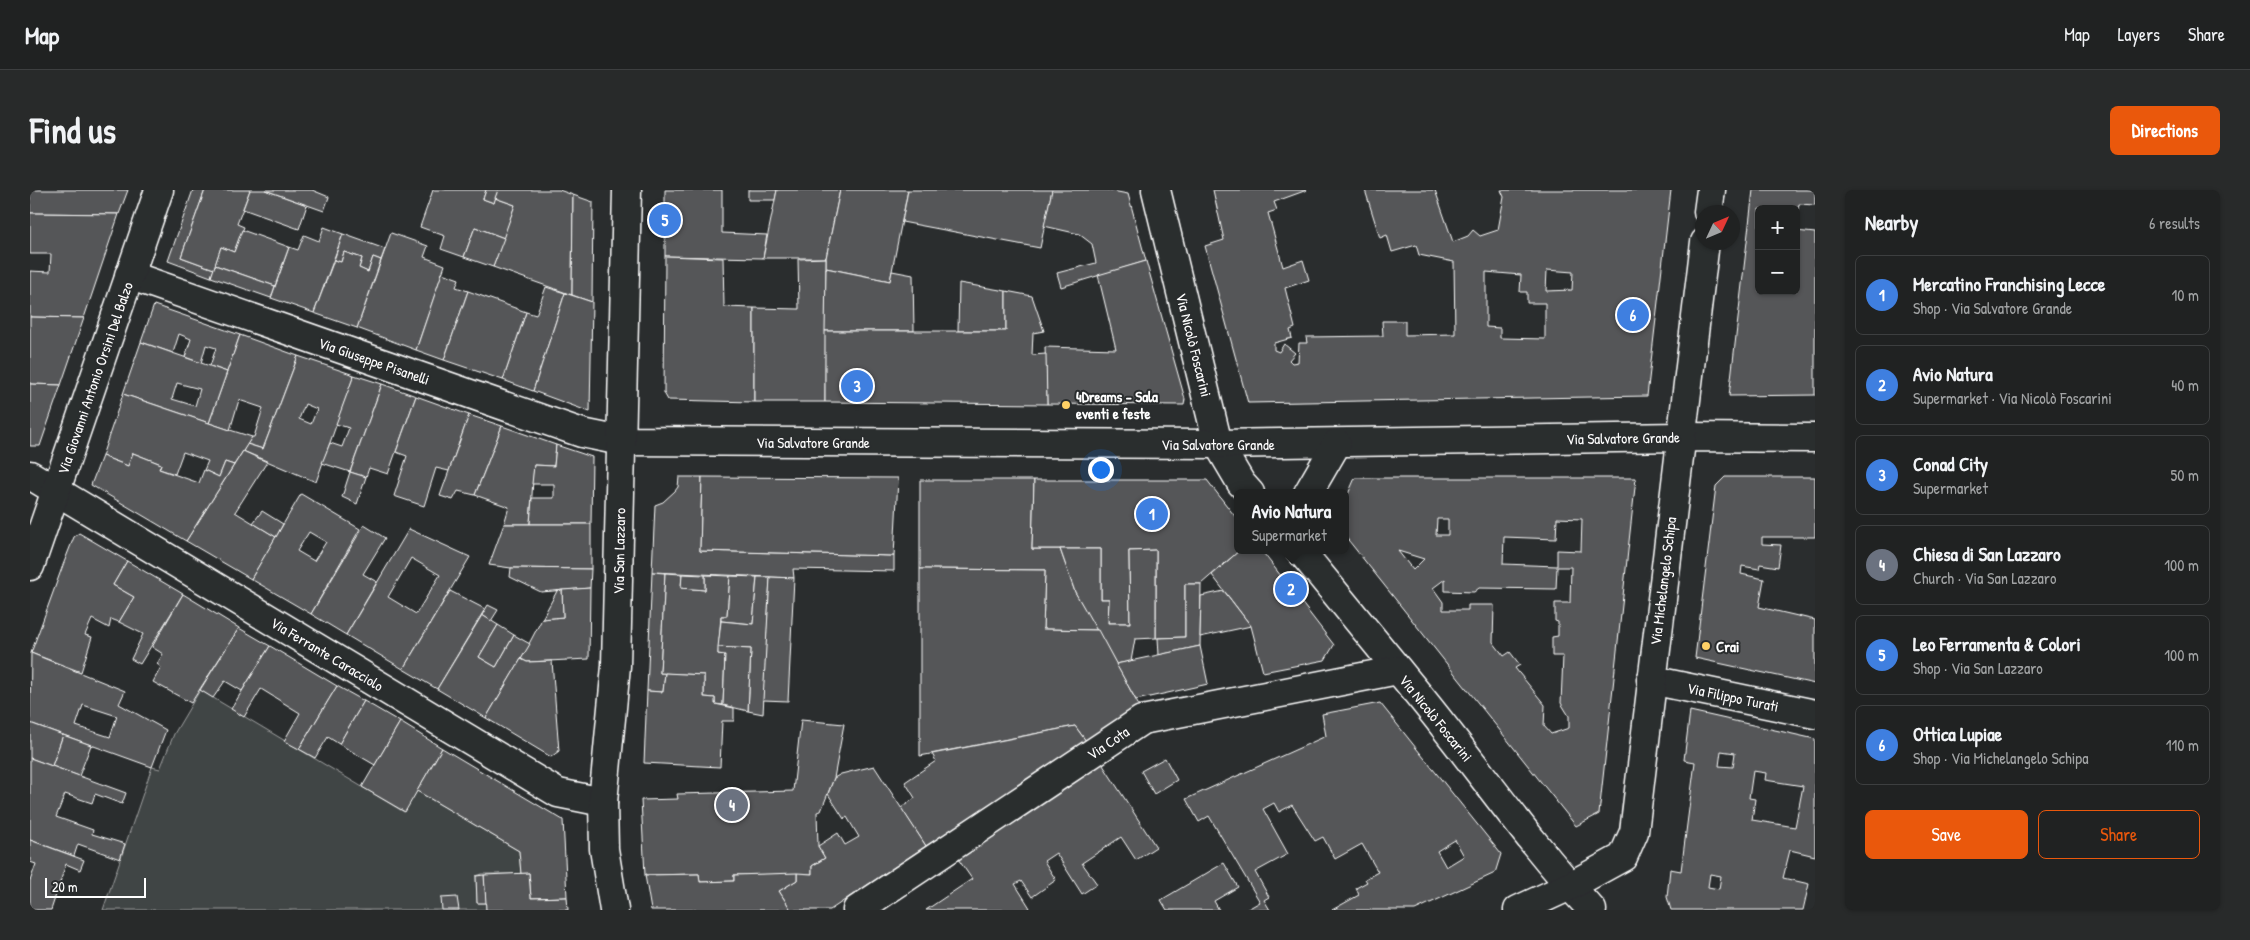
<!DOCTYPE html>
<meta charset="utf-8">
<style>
body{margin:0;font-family:"Patrick Hand",sans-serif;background:#282a2a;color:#f1f3f6}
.controls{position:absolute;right:15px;top:15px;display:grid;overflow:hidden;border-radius:8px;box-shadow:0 1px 4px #0004}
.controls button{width:45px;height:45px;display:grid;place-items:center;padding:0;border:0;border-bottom:1px solid #3d3f40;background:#202222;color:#f1f3f6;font:25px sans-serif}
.compass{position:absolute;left:1665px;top:15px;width:45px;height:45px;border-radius:50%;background:#202222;box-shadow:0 1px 4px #0004;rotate:46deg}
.scale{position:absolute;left:15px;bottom:12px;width:101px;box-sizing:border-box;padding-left:5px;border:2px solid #fff;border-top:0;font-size:14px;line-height:18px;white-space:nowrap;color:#fff;-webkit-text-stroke:4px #2a2d2e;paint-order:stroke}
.you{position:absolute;left:1070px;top:279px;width:18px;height:18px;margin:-12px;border:4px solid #fff;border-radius:50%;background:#1a73e8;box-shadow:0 0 0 8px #1a73e833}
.badge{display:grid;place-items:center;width:32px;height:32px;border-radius:50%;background:#ea580c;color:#fff;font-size:16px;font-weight:700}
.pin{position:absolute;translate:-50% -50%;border:2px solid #fff;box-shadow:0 1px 5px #0006}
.popup{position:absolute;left:1204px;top:299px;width:115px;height:65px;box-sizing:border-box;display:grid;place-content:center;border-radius:8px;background:#202222;filter:drop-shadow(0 1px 4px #0005);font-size:16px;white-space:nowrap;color:#a2a4a5}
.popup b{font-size:19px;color:#f1f3f6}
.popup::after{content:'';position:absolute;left:50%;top:100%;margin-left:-10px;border:10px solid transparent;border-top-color:#202222}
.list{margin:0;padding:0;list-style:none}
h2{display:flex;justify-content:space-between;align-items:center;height:65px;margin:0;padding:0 20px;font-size:21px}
h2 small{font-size:16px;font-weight:400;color:#a2a4a5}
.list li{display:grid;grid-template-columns:32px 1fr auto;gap:15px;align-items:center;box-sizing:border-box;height:80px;margin:0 10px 10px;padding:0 10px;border:1px solid #3d3f40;border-radius:8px}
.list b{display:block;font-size:19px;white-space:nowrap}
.list p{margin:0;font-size:16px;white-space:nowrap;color:#a2a4a5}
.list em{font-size:16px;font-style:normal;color:#a2a4a5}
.actions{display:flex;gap:10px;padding:15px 20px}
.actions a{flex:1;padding:11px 0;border:1px solid #ea580c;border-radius:8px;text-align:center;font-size:18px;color:#ea580c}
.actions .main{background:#ea580c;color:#fff}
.map{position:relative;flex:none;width:1785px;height:720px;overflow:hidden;border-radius:8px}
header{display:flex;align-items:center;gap:30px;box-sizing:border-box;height:70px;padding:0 25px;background:#202222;border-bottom:1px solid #3d3f40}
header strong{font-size:24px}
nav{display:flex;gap:28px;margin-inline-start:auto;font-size:18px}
.intro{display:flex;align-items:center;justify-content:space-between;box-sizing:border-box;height:120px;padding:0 30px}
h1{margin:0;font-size:35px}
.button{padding:12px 22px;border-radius:8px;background:#ea580c;color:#fff;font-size:18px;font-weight:700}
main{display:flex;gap:30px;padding:0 30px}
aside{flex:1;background:#202222;border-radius:8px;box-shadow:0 1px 4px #0004}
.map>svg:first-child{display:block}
.green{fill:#414445;stroke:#a0a2a2}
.building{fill:#555758;stroke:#fff;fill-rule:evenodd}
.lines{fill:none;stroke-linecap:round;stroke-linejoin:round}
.street-casing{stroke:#fff;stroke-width:31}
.street{stroke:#2a2d2e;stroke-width:28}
.poi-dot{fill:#ffd166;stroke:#2a2d2e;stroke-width:2}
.labels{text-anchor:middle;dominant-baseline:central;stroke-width:4;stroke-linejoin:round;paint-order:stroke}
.street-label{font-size:15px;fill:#fff;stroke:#2a2d2e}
.poi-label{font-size:15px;font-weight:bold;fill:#fff;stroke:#2a2d2e;text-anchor:start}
</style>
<header>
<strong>Map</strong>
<nav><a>Map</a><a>Layers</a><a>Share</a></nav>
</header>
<div class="intro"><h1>Find us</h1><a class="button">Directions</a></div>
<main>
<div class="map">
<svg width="1785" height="720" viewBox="0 0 1785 720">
<rect width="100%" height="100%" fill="#2a2d2e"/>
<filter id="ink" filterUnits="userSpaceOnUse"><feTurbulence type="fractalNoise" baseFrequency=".02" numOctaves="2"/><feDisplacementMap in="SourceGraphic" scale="10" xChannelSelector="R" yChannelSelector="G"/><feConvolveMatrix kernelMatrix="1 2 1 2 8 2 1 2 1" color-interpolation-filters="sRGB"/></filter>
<g filter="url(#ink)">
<!-- green -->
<polygon class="green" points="170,500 374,622 387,601 489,661 491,684 452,684 446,686 447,713 456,713 456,720 73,720 122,577 130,579 144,544"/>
<!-- building -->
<g class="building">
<polygon points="0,0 98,0 89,24 0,23"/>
<polygon points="163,0 175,0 151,67 184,79 181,87 138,71"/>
<polygon points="175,0 220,0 207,34 214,37 204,62 191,57 184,79 151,67"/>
<polygon points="220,0 235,0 277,15 269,39 213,19"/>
<polygon points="235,0 282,0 299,7 294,21"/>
<polygon points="403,0 456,0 453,9 464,13 465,8 485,15 474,48 445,37 434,67 411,59 415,46 390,37"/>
<polygon points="456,0 468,0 464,13 453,9"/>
<polygon points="468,0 529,0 543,5 542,105 463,77 485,15 465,8"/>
<polygon points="635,0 692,0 692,43 737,45 733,68 635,66"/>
<polygon points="718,0 747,0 745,10 718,10"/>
<polygon points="747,0 810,0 796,68 733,68"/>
<polygon points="810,0 878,0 860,91 796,78 796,68"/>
<polygon points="878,0 1022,0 1010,58 872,32"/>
<polygon points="1022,0 1077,0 1098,4 1116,71 1031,97 1027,83 1066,73 1062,54 1049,44 1014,36"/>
<path d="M 1183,0 L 1277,0 L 1244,12 L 1247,20 L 1238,23 L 1253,77 L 1273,70 L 1279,90 L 1255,98 L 1265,138 L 1260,140 L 1262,148 L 1244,153 L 1244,160 L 1249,162 L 1254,154 L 1265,163 L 1259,170 L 1262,173 L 1268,172 L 1269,153 L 1277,153 L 1276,147 L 1353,146 L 1352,131 L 1375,131 L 1375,145 L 1425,144 L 1424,72 L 1389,65 L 1386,55 L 1362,62 L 1357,45 L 1350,48 L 1335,0 L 1405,0 L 1423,52 L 1438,46 L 1443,40 L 1450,46 L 1468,40 L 1474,7 L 1471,0 L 1641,0 L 1617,206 L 1218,213 L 1175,56 L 1194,50 ZM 1517,80 L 1543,82 L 1542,100 L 1516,101 ZM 1456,82 L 1491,85 L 1490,102 L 1497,102 L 1497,113 L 1515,113 L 1515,149 L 1470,148 L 1470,138 L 1456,137 Z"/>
<polygon points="1723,0 1785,0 1785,15 1769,14 1766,32 1766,19 1729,19 1729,101 1766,101 1766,41 1785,43 1785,205 1699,206"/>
<polygon points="543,5 563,12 562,112 542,105"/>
<polygon points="0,23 89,24 54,128 0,127 0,81 20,82 21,64 0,64"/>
<polygon points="294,37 313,44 284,123 241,108 259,57 268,60 274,45 289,51"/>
<polygon points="445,37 474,48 463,77 434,67"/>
<polygon points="212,40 259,57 245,96 185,75 191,57 204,62"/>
<polygon points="361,43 398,56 394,67 415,75 386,160 327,138"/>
<polygon points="313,44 355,59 351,70 343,67 338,82 329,78 332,68 314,62 311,72 304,70"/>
<polygon points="314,62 332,68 329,78 338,82 343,67 351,70 327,138 284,123 304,70 311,72"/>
<polygon points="635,66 693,68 694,117 724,118 724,212 638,210 634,203"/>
<polygon points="796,68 795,212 724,212 724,118 769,119 768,69"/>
<polygon points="1116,71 1155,209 1154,215 1017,214 1015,157 1086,159 1068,85"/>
<polygon points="185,75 245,96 241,108 181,87"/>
<polygon points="796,78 860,91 862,81 883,85 884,141 795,141"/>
<polygon points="412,83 429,89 426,97 438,101 414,170 386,160"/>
<polygon points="929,93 976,101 976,141 928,141"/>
<polygon points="516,97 535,103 503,201 473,190 496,122 506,125"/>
<polygon points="438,101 496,122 473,190 414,170"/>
<polygon points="976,101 1002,106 1014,141 1003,143 1002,165 1016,164 1017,214 795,212 795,141 976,141"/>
<polygon points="535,103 562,112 560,222 503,201"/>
<polygon points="124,115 210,145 197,182 180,176 186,158 176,155 171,173 155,167 161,149 149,144 143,163 111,152"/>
<polygon points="0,127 54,128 31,195 0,194"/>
<polygon points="210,145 268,166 233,259 217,254 222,247 224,247 233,218 209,210 200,240 179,233"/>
<path d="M 111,152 L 197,182 L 179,233 L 93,204 ZM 147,193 L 170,199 L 165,216 L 142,209 Z"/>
<path d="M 268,166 L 324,185 L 286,292 L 213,261 L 217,254 L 233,259 ZM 275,214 L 287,219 L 281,234 L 269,229 Z"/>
<polygon points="324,185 352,194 320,282 292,273 300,253 312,257 319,238 306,234"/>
<polygon points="0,194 31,195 10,256 0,256"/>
<polygon points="352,194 386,206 358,284 339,278 336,287 320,282"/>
<polygon points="93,204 200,240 222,247 204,275 195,272 189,287 174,280 178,271 153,262 145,284 129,279 131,274 103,263 98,276 72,266"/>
<polygon points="386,206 439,225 419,281 406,278 394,316 364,306 377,266 366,262"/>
<polygon points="439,225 472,236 445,305 428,301 423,310 410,306"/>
<polygon points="472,236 526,255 524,276 504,275 500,334 474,334 479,317 445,305"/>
<polygon points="526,255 562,267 561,334 500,334 502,308 524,308 524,294 502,294 504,275 524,276"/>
<polygon points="213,261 237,272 205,322 246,347 221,389 156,351"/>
<polygon points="103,263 131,274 129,279 169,293 174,280 189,287 195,272 204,275 156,351 61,295 72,266 98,276"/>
<polygon points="320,282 336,287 327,314 312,307"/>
<polygon points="649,287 672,287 670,361 864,366 864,381 763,379 764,388 622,382 625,315 633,312 645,301 648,297"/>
<polygon points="672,287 868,288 864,366 670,361"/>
<polygon points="1695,287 1785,287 1785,347 1732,347 1732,354 1751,355 1748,377 1730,374 1729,379 1712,376 1711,384 1734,389 1729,417 1785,430 1785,494 1665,468 1686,296"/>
<path d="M 1325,288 L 1606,288 L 1569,624 L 1546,636 L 1315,346 L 1315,311 ZM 1527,328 L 1552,329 L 1551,361 L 1527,360 L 1527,376 L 1473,374 L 1474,347 L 1526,349 ZM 1407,329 L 1418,329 L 1418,345 L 1406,345 ZM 1368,361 L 1394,369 L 1383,380 ZM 1527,377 L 1541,377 L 1540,413 L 1525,413 L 1525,431 L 1528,432 L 1528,446 L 1522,447 L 1522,466 L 1533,466 L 1531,513 L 1539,526 L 1539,538 L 1521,544 L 1514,536 L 1515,515 L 1485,478 L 1490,475 L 1480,462 L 1474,466 L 1463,452 L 1464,415 L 1438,415 L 1438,420 L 1413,420 L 1413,412 L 1403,398 L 1415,389 L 1415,401 L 1444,402 L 1449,398 L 1526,399 Z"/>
<polygon points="890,290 1004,290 1002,359 1030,359 1045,402 1068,440 1013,439 1015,380 890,379"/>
<polygon points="1004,290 1177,290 1207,329 1207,360 1210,360 1171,394 1155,394 1155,447 1128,448 1126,448 1126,360 1099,361 1100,433 1078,433 1079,409 1071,409 1071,359 1002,359"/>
<path d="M 271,304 L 330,339 L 281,424 L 221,389 ZM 279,342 L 296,352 L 284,371 L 267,361 Z"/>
<polygon points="232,321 253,334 246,347 223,333"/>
<polygon points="474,334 561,334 561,379 481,378 459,375"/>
<polygon points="334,335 355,348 333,384 347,392 316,445 281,424"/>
<path d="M 379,339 L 440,367 L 373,479 L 316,445 ZM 381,368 L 410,385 L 386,424 L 358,407 Z"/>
<polygon points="49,343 97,371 83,395 104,407 89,432 81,429 79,438 62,429 55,445 62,447 51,482 1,463 33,375 44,347"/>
<polygon points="1030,359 1071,359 1071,409 1079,409 1078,433 1100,433 1099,361 1126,360 1126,448 1105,449 1101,471 1086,474 1045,402"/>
<polygon points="1210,360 1231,360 1304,455 1295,470 1233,482 1221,436 1182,385"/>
<polygon points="97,371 153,404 110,474 101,469 113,444 89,432 104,407 83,395"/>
<polygon points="481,378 561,379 560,398 511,402 480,387"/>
<polygon points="890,379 1015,380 1013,439 1068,440 1109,516 1056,551 1045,536 890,566"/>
<polygon points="622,382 635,383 630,483 635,483 633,502 617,501"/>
<polygon points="635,383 652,384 651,398 675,400 675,385 700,386 697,426 691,426 688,464 695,465 693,515 685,514 685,508 674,507 674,485 630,483"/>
<polygon points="652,384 675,385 675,400 651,398"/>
<polygon points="700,386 727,387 723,434 691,431 691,426 697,426"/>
<polygon points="727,387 740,387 733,524 718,521 721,459 688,457 691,431 723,434"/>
<polygon points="740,387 764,388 758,511 733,510"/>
<polygon points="1155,394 1171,394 1170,456 1129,465 1128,448 1155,447"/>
<polygon points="560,398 559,469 497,472 491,469 512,429 533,427 532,400"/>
<polygon points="532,400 533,427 512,429 527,401"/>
<polygon points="420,401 455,419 407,499 373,479"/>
<polygon points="1194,401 1221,436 1170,447 1171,406"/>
<polygon points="153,404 209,438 161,513 123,492 131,477 127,474 133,464 122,457"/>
<polygon points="458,415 468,420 461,431 452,425"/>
<polygon points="452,425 468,435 449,467 466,477 484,445 500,454 456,528 407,499"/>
<polygon points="468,435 484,445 466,477 449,467"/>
<polygon points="209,438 240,456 212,501 195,491 183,508 170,500"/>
<polygon points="240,456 307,496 269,559 254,551 270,523 231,499 214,527 201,519"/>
<polygon points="1170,456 1178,494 1106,510 1086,474"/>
<polygon points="688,457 721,459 718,521 693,515 695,465 688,464"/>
<path d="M 1,463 L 95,501 L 89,514 L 136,540 L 122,577 L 0,533 ZM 53,515 L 87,526 L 80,547 L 46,536 Z"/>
<polygon points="491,469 497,472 522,471 529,561 521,567 456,528"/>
<polygon points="635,483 674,485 674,507 685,508 685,514 704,518 704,531 692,531 690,577 614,573 617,501 633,502"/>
<polygon points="307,496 334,511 309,554 298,547 285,568 269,559"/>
<polygon points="334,511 370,532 345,575 309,554"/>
<path d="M 1350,513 L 1471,664 L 1465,683 L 1385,720 L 1302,720 L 1329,705 L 1326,698 L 1337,692 L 1335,689 L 1348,682 L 1332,654 L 1305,669 L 1293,647 L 1285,651 L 1262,615 L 1249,622 L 1244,613 L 1233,619 L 1258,664 L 1225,682 L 1239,707 L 1234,710 L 1240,720 L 1216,720 L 1230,712 L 1179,626 L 1169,632 L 1156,609 L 1296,546 L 1292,524 ZM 1425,650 L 1434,666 L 1416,677 L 1407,661 Z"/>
<path d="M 1660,521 L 1785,549 L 1785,666 L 1760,660 L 1753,688 L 1779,694 L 1773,720 L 1641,720 L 1637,707 L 1640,679 L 1651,681 L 1665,572 L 1654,570 ZM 1691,561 L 1705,563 L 1703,577 L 1689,576 ZM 1723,581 L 1736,583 L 1735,590 L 1773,596 L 1765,637 L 1722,630 L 1725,609 L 1719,608 ZM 1680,684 L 1691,686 L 1689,699 L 1678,697 Z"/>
<polygon points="771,530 814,534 804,588 791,621 787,622 788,656 795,668 782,676 782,684 704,685 704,691 670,692 669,684 615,685 611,610 648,609 647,604 763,601"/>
<polygon points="370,532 412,558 375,622 332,597"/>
<polygon points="0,533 33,545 22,576 0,568"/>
<polygon points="1045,536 1056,551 896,656 871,618 885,608 875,592 906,571 902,564"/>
<polygon points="33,545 61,555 49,586 22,576"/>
<polygon points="412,558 533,630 537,707 501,708 499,683 491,684 489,661 387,601"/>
<polygon points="0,568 96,603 92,614 65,604 62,613 35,604 26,627 63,640 62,644 95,654 90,669 48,654 44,666 0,650"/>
<polygon points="1135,568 1147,590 1124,604 1111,581"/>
<polygon points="1071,572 1126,657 1106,670 1091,647 1052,673 1067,694 1052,704 1026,663 1014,671 1026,690 1002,707 991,691 985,694 1000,718 997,720 896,720 942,689 928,669"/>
<polygon points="844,576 896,656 800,720 761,720 749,701 767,690 767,683 782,684 782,676 795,668 788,656 808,643 815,655 829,647 817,627 814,629 798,604 804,588 811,584"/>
<polygon points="0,650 54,670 50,680 36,674 21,720 0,720 0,691 6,674 0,672"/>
<polygon points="1194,673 1208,697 1184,711 1189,720 1137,720 1131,710"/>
<polygon points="499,683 501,708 537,707 538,720 456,720 454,685"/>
<polygon points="767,683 767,690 749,701 761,720 621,720 615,685 669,684 670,692 704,691 704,685"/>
<polygon points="454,685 456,713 447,713 446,686"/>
<polygon points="427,707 429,720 412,720 411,708"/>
</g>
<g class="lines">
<!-- street casing -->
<g class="street-casing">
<g id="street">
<polyline points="1126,0 1188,254 1211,293 1220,303"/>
<polyline points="1678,22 1681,0"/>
<polyline points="99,85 552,243 591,251 1188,254 1651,247 1785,248"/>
<polyline points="0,285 528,603 573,612"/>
<polyline points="1278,303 1307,253"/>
<path d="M 1270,360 C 1309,408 1349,456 1388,504 C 1447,576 1499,653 1562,720"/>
<polyline points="0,376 129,0"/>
<polyline points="1621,490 1785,524"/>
<polyline points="584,720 574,659 573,612 586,476 597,0"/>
<polyline points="827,720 1112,530 1368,480"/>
<polyline points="1488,720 1540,696 1593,667 1604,642 1675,52"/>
</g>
</g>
<!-- street -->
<use href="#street" class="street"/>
</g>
</g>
<!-- markers -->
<g class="poi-dot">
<circle cx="1036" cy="215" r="5"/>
<circle cx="1676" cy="456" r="5"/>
</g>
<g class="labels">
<!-- street labels -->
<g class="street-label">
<text transform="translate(1164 155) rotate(76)">Via Nicolò Foscarini</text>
<text transform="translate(344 171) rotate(19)">Via Giuseppe Pisanelli</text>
<text transform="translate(65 188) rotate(-71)">Via Giovanni Antonio Orsini Del Balzo</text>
<text transform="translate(1593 248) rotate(-1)">Via Salvatore Grande</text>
<text x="783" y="252">Via Salvatore Grande</text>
<text x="1188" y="254">Via Salvatore Grande</text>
<text transform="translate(589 361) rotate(-89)">Via San Lazzaro</text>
<text transform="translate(1633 391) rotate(-83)">Via Michelangelo Schipa</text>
<text transform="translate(297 464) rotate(31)">Via Ferrante Caracciolo</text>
<text transform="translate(1703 507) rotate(12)">Via Filippo Turati</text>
<text transform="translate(1406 528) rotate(51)">Via Nicolò Foscarini</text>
<text transform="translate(1078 553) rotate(-34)">Via Cota</text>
</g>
<!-- poi labels -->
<g class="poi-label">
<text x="1046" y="206">4Dreams - Sala<tspan x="1046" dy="17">eventi e feste</tspan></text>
<text x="1686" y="456">Crai</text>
</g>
</g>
</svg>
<div class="controls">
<button>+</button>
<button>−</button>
</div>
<svg class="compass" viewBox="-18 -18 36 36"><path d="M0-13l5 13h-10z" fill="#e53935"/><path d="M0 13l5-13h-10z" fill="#a2a4a5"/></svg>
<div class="scale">20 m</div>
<div class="you"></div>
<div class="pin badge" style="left:1122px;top:324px;background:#3f7fe0">1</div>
<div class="pin badge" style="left:1261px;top:399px;background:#3f7fe0">2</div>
<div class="popup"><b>Avio Natura</b>Supermarket</div>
<div class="pin badge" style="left:827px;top:196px;background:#3f7fe0">3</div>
<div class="pin badge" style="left:702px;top:615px;background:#6b7280">4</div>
<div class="pin badge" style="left:635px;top:30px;background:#3f7fe0">5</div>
<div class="pin badge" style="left:1603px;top:125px;background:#3f7fe0">6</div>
</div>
<aside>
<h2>Nearby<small>6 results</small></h2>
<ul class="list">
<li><span class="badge" style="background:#3f7fe0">1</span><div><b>Mercatino Franchising Lecce</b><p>Shop · Via Salvatore Grande</p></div><em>10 m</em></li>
<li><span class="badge" style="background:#3f7fe0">2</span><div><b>Avio Natura</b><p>Supermarket · Via Nicolò Foscarini</p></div><em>40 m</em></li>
<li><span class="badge" style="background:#3f7fe0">3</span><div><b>Conad City</b><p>Supermarket</p></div><em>50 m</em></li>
<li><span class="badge" style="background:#6b7280">4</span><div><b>Chiesa di San Lazzaro</b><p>Church · Via San Lazzaro</p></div><em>100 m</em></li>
<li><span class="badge" style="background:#3f7fe0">5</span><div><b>Leo Ferramenta &amp; Colori</b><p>Shop · Via San Lazzaro</p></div><em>100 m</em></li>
<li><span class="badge" style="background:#3f7fe0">6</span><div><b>Ottica Lupiae</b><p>Shop · Via Michelangelo Schipa</p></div><em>110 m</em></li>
</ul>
<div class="actions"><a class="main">Save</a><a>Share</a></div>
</aside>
</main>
